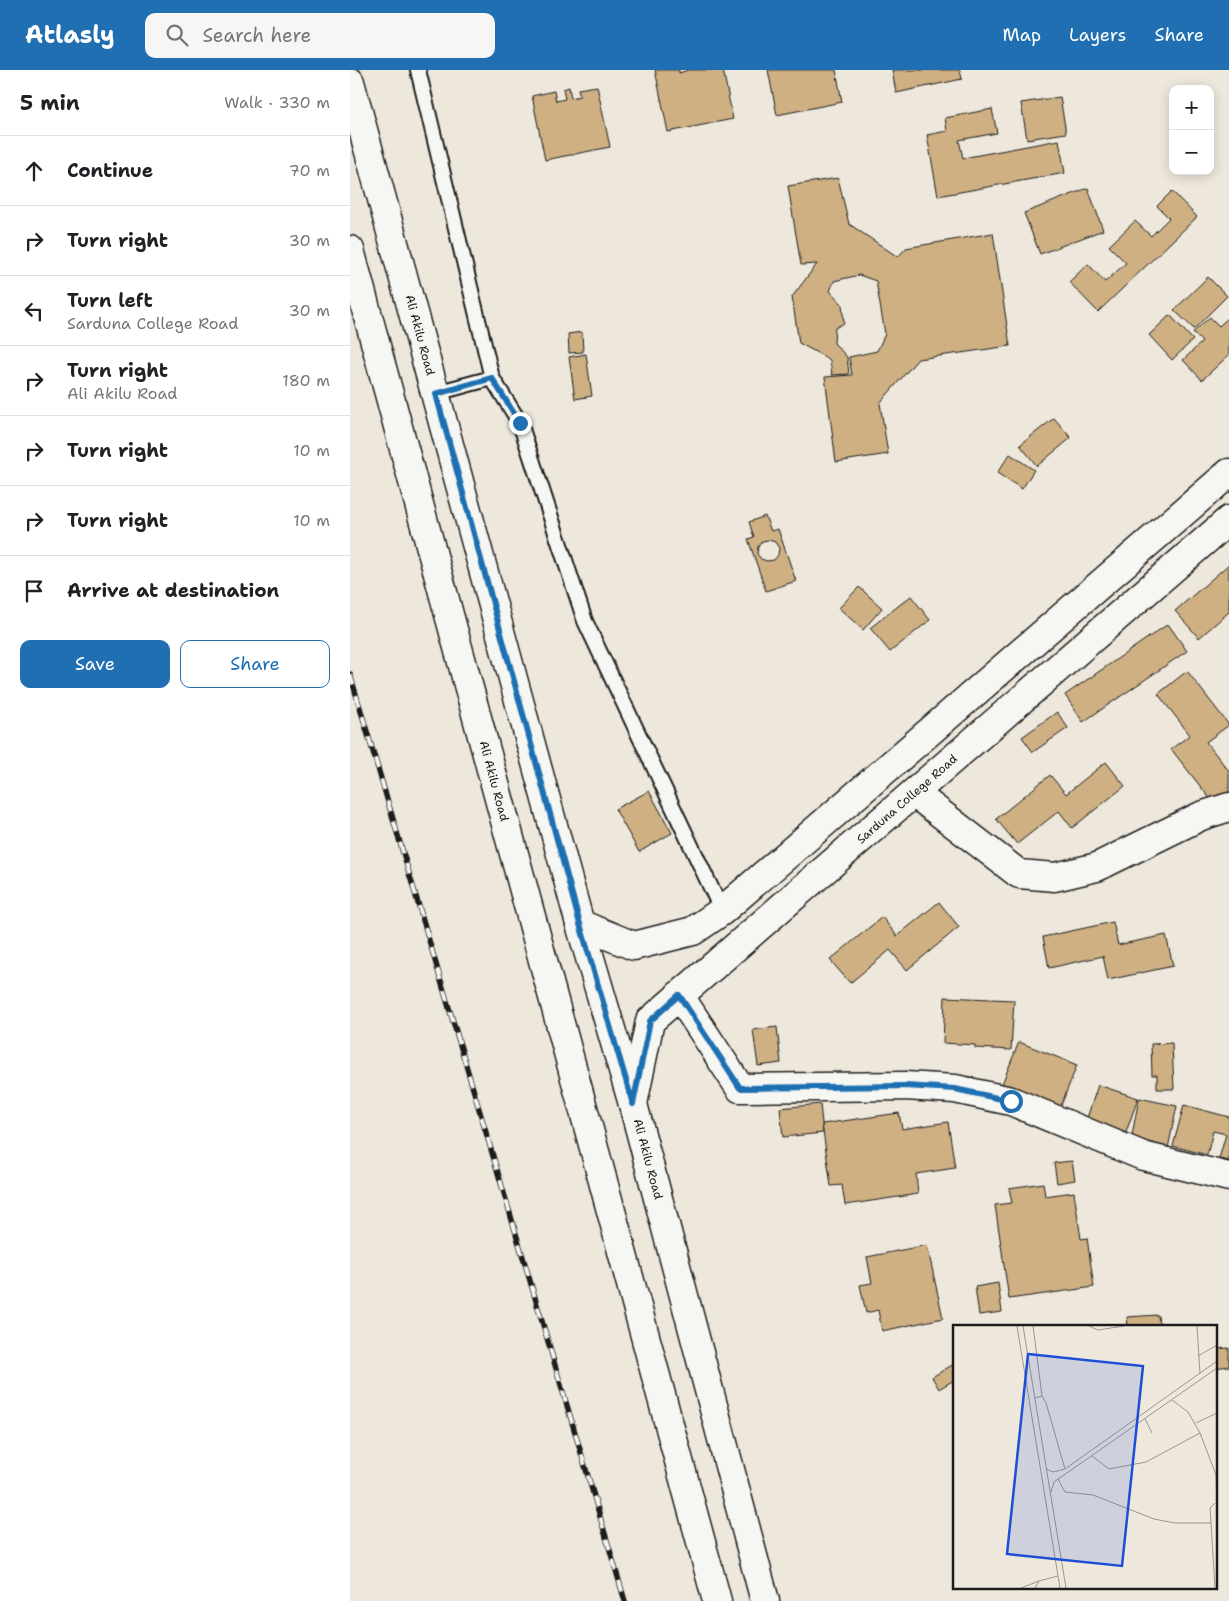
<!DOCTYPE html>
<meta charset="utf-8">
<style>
body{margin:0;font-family:"Shantell Sans",sans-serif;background:#f6f6f6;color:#202124}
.controls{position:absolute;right:15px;top:15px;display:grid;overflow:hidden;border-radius:10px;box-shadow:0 2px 12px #0003}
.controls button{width:45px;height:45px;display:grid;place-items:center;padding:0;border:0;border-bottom:1px solid #e0e0e0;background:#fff;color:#202124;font:25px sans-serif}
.stop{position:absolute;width:15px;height:15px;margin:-11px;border:4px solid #1f6fb2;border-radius:50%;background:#fff}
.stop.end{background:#1f6fb2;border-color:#fff;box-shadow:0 1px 5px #0008}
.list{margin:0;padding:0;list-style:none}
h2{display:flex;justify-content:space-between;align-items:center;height:65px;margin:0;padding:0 20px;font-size:21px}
h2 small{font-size:16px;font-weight:400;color:#757577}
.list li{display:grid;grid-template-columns:32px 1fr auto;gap:15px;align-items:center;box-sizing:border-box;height:70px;padding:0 20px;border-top:1px solid #e0e0e0}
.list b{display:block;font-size:19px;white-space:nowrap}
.list p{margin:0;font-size:16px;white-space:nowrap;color:#757577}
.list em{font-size:16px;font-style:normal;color:#757577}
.actions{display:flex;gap:10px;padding:15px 20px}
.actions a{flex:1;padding:11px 0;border:1px solid #1f6fb2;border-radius:10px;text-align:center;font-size:18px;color:#1f6fb2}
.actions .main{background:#1f6fb2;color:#fff}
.icon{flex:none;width:28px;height:28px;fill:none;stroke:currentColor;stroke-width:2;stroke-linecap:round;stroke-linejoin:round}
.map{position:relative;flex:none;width:879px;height:1531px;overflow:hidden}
header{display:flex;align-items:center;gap:30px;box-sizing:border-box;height:70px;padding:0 25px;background:#1f6fb2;color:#fff}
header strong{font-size:24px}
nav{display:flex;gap:28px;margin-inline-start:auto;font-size:18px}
.search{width:350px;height:45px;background:#f6f6f6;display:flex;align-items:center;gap:12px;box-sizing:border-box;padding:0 18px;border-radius:10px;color:#757577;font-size:19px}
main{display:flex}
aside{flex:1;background:#fff}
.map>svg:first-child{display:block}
.building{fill:#ceb083;stroke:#1c1c1c;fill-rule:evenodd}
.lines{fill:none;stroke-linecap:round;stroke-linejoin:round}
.service-casing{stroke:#1c1c1c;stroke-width:18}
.minor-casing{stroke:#1c1c1c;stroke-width:31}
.tertiary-casing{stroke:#1c1c1c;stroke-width:31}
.primary-casing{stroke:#1c1c1c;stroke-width:31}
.service{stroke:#f6f6f2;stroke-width:14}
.minor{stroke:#f6f6f2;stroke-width:28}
.tertiary{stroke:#f6f6f2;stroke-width:28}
.primary{stroke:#f6f6f2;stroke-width:28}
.rail-casing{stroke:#1c1c1c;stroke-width:5.5}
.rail{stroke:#f6f6f2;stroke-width:4;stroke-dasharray:11;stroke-linecap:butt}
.route{stroke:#1f6fb2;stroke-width:6}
.labels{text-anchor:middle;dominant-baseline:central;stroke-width:4;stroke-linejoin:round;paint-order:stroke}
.street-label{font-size:12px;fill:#1c1c1c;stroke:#f6f6f2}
.inset-road{fill:none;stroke:#9a968f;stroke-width:1}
.view{fill:#1d4ed8;fill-opacity:0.15;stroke:#1d4ed8;stroke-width:2.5}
.inset-edge{fill:none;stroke:#1c1c1c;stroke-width:2.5}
</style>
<header>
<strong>Atlasly</strong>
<div class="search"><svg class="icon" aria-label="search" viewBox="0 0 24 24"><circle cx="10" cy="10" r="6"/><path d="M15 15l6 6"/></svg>Search here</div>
<nav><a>Map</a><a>Layers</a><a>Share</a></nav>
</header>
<main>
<aside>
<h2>5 min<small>Walk · 330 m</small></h2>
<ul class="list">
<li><svg class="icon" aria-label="ahead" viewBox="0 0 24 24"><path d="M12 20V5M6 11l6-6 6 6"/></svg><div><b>Continue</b></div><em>70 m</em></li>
<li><svg class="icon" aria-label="right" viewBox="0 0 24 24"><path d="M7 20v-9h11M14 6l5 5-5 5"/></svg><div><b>Turn right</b></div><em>30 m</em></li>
<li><svg class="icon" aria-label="left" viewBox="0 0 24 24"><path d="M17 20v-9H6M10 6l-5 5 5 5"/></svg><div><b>Turn left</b><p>Sarduna College Road</p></div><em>30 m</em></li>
<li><svg class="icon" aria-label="right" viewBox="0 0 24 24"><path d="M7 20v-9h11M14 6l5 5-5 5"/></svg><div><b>Turn right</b><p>Ali Akilu Road</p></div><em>180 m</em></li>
<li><svg class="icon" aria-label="right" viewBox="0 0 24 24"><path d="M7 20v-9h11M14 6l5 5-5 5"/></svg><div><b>Turn right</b></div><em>10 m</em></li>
<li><svg class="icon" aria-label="right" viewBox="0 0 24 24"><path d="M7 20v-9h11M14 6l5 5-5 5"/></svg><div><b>Turn right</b></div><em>10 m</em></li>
<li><svg class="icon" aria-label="arrive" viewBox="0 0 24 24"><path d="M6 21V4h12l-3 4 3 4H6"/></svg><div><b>Arrive at destination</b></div></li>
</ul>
<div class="actions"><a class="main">Save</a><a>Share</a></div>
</aside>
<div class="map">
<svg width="879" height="1531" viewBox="0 0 879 1531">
<rect width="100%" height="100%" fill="#eee8dc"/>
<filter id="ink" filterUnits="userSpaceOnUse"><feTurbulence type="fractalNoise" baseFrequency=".02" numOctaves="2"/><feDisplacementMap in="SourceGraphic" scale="10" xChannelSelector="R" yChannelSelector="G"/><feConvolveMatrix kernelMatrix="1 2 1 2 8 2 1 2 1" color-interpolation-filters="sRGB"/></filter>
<g filter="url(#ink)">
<!-- building -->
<g class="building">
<polygon points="305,0 329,0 329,3 338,0 373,0 383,49 318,62"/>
<polygon points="418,0 486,0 492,32 427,45"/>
<polygon points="542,0 610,0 612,9 546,23"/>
<polygon points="247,16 260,77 195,90 182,26 204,21 206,31 215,29 213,19 219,17 221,28 230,26 228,19"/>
<polygon points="710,27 716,63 677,69 671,33"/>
<polygon points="642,39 647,63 609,70 613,88 709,70 715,103 588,126 577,65 597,61 595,48"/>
<polygon points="488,108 499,154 548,187 556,178 643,163 660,276 568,289 530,333 538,384 486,392 475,307 502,305 499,287 527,281 535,264 526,211 509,205 484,211 480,221 492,234 494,253 485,258 484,273 497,287 499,304 482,305 480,290 449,273 442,227 467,194 451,195 438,116"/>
<polygon points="738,118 753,160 690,184 674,143"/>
<polygon points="822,121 847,147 748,242 719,212 738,194 755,212 776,193 759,176 785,151 801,166 819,148 807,136"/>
<polygon points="858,207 877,226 844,259 824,240"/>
<polygon points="820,245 843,270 822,290 799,265"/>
<polygon points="860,247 869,256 879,247 879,285 852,310 833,290 852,272 843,262"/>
<polygon points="232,262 233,282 219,283 218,264"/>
<polygon points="236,284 242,326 225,329 219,287"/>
<polygon points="704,348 721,368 687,396 670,375"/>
<polygon points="660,384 684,400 672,419 647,403"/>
<path d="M 415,446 L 421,461 L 428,459 L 446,511 L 416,521 L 398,469 L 404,467 L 399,452 ZM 419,470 L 425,472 L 429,478 L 428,485 L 424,490 L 417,491 L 411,489 L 407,484 L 408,477 L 412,471 Z"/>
<polygon points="879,494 879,542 849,568 825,541"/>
<polygon points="509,517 532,538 513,560 489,538"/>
<polygon points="561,526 580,550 540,582 520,558"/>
<polygon points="818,554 837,581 733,652 715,625"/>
<polygon points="837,601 879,655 856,672 879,701 879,724 865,735 821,679 840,665 808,624"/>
<polygon points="707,642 718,658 683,682 672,667"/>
<polygon points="756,692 775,716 722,758 709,741 667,774 646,749 700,705 716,724"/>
<polygon points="299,721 322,763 289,782 265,739"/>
<polygon points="589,832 609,857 557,900 540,880 500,913 480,890 532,847 547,866"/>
<polygon points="763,852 768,875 816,865 823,896 758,910 753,886 699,898 693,867"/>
<polygon points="595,927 664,930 661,980 625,978 625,975 593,973"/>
<polygon points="427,957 431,993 408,996 403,960"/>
<polygon points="669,972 727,995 710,1038 652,1014"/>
<polygon points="822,973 824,1019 807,1019 807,1005 802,1005 801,974"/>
<polygon points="748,1015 788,1028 775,1065 736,1051"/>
<polygon points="789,1028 827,1036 818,1078 781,1071"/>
<polygon points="470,1034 473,1063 433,1067 430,1038"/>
<polygon points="834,1035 879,1047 879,1091 869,1089 876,1064 863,1061 857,1085 823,1076"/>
<polygon points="549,1043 552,1059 598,1052 605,1098 566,1104 568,1124 495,1135 492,1115 481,1116 472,1054"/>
<polygon points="722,1091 725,1110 707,1113 704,1093"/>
<polygon points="693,1113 695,1126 724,1122 731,1169 737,1168 744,1217 659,1229 645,1135 662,1133 659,1118"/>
<polygon points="577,1175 593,1248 532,1261 528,1240 516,1243 510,1215 522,1213 517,1187"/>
<polygon points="648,1213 652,1242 629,1245 625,1217"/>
<polygon points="808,1245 809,1256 778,1256 777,1247"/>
<polygon points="879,1278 879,1296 865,1298 865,1279"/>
<polygon points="604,1294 604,1310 589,1319 582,1307"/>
</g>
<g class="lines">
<!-- service casing -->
<g class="service-casing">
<g id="service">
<polyline points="68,0 142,308"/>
<polyline points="86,323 142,308 170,353 235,551 372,841"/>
</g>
</g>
<!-- minor casing -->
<g class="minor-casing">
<g id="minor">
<polyline points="564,723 669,804 705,807 747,797 851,746 879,737"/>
<polyline points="329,925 390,1018 555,1016 605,1019 661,1031 793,1086 879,1107"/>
</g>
</g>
<!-- tertiary casing -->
<g class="tertiary-casing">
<g id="tertiary">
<polyline points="230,854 284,876 343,861 372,841 879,403"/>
<polyline points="283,1034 300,951 879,450"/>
</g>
</g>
<!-- primary casing -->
<g class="primary-casing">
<g id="primary">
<polyline points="0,12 230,854 283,1034 415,1531"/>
<polyline points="0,180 367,1531"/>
</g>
</g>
<!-- service -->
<use href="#service" class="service"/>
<!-- minor -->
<use href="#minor" class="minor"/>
<!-- tertiary -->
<use href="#tertiary" class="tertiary"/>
<!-- primary -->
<use href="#primary" class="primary"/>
<!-- rail casing -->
<g class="rail-casing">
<polyline id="rail" points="0,604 275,1531"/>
</g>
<!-- rail -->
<use href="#rail" class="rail"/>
</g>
</g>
<g class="lines" filter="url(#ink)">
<!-- route -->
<polyline class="route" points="170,353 142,308 86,324 230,854 283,1034 300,951 329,925 390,1018 555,1016 605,1019 661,1031"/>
</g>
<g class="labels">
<!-- street labels -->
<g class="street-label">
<text transform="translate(70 265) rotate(75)">Ali Akilu Road</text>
<text transform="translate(144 711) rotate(75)">Ali Akilu Road</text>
<text transform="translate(557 729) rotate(-41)">Sarduna College Road</text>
<text transform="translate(298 1089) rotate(75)">Ali Akilu Road</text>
</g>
</g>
<!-- overview -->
<g transform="translate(603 1255)">
<rect width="264" height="264" fill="#eee8dc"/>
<path class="inset-road" d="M 64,1 L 107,263M 70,1 L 113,263M 80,1 L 89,71M 136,1 L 145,5 L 171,1M 244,1 L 247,49M 245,31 L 264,20M 82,73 L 89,71 L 93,78 L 112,144M 219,75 L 235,87 L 247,108 L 263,150 L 264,181M 192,94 L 199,108M 243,98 L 264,88M 139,131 L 156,144 L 193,137 L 247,108M 93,144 L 100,147 L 112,144 L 264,36M 105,154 L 112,167 L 140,170 L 201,194 L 222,198 L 258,198 L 262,263M 98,167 L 101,157 L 264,43M 258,198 L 257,183 L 262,178M 68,263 L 86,256M 82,263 L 86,256 L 105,251"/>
<path class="view" d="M 75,29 L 190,41 L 169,241 L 54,229 Z"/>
<rect width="264" height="264" class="inset-edge"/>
</g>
</svg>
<div class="controls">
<button>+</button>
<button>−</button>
</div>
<div class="stop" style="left:661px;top:1031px"></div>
<div class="stop end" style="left:170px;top:353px"></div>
</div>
</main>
